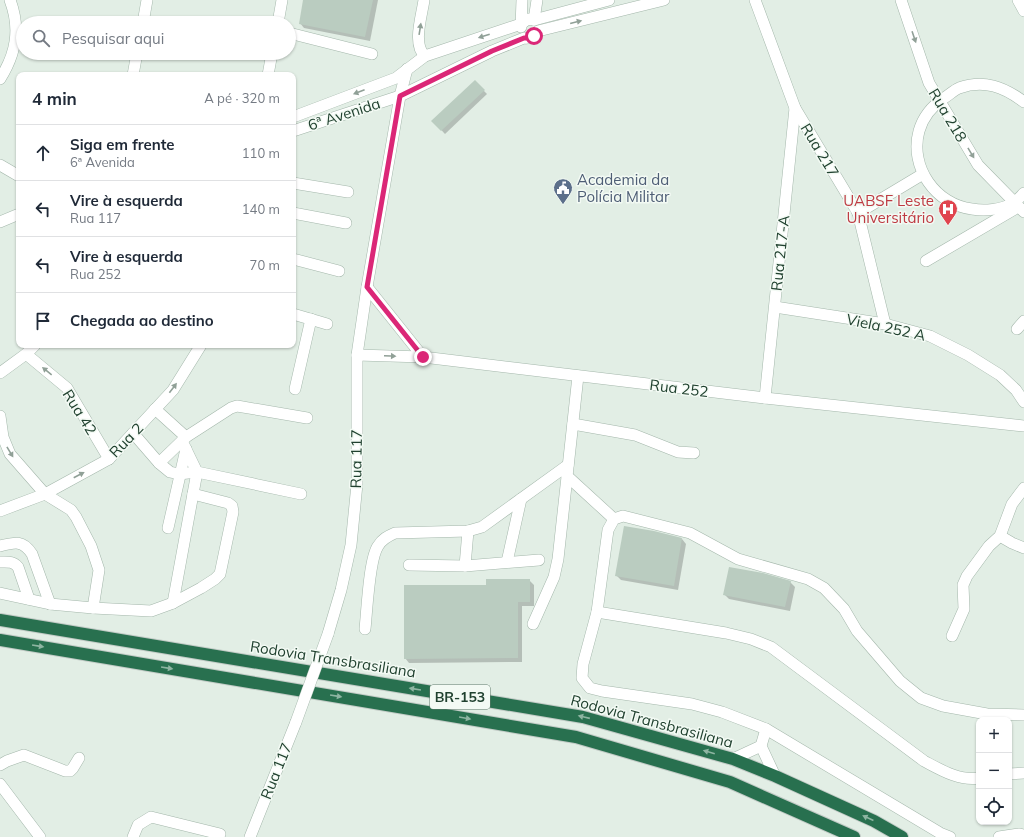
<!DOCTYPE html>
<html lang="pt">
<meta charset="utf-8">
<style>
body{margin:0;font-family:Mulish,sans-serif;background:#f2f2f3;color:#1f2937}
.controls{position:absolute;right:12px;bottom:12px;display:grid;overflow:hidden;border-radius:8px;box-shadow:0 1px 3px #0004}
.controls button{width:36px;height:36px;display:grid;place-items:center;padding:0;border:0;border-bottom:1px solid #e0e1e3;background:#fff;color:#1f2937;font:20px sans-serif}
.stop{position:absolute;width:12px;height:12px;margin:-9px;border:3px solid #db2777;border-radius:50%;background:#fff}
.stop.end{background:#db2777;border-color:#fff;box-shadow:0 1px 4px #0008}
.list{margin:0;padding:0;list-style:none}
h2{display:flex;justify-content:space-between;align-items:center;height:52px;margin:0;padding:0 16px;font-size:17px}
h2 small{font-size:13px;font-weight:400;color:#747a83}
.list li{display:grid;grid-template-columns:26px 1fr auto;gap:12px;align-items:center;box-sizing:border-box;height:56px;padding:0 16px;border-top:1px solid #e0e1e3}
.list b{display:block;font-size:15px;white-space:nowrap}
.list p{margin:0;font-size:13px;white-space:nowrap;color:#747a83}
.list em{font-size:13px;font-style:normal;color:#747a83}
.icon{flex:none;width:22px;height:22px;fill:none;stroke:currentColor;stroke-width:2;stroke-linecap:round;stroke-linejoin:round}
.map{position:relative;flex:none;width:1024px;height:837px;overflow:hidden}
.search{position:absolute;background:#fff;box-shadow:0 1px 3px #0004;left:16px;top:16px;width:280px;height:44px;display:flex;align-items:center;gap:10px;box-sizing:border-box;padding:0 14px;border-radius:22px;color:#747a83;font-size:15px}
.panel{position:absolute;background:#fff;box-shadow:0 1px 3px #0004;left:16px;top:72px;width:280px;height:276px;border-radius:8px}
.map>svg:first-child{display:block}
.shadow{fill:#0003}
.building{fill:#baccc0}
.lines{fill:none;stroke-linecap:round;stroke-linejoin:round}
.minor-casing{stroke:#a4b7ab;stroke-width:12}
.highway-casing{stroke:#c1cac5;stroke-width:14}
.minor{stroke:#fff;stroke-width:11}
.highway{stroke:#28704f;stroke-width:12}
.minor-bridge-casing{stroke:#a4b7ab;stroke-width:12;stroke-linecap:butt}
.minor-bridge{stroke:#fff;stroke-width:11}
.oneway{fill:#90a097}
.oneway2{fill:#8eb5a2}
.route{stroke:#db2777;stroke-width:5}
.labels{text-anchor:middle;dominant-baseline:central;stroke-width:3;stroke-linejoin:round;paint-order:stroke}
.shield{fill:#f3faf4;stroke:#5f786a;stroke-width:1}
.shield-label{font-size:14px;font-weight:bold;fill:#20412f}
.street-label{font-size:15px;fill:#20412f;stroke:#f3faf4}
.service-label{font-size:15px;fill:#4e5e75;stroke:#f3faf4;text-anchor:start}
.health-label{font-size:15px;fill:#be3a42;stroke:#f3faf4;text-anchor:end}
</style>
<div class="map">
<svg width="1024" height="837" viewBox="0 0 1024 837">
<rect width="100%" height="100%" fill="#e2eee5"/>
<!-- shadow -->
<g class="shadow">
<polygon points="304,0 378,0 370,41 304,28 300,23"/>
<polygon points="475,82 487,94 445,134 433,121"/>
<polygon points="682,539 686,544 678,590 621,580 616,575"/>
<polygon points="529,580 534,585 534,606 522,606 522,662 409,663 405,658 487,586"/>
<polygon points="790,582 795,587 790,611 729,599 724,594"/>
</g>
<!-- building -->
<g class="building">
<polygon points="303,0 373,0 365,37 299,24"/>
<polygon points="475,80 485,90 441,131 431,121"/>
<polygon points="624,526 654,531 682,538 674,586 615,576"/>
<polygon points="729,567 763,573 791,581 785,607 723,595"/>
<polygon points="486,579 530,579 530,602 518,602 518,658 404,659 404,585 486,585"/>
</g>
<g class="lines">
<!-- minor casing -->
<g class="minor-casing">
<g id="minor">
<path d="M 424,0 C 422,15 412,45 425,56"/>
<polyline points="755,0 795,108 858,213 885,324"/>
<polyline points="901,0 929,83 978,165 1024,212"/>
<polyline points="1018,0 1024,11"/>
<polyline points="534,20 537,0"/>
<polyline points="143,23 147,0"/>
<polyline points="278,23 282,0"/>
<polyline points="521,27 522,0"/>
<polyline points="289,33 372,54"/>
<polyline points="133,75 137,53"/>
<polyline points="268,75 272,53"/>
<path d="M 0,79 C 16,54 21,29 10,0"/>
<path d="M 1024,102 C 1004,87 984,79 959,88 C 954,90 949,95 944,98 C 932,106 923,117 919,131 C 909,167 936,205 972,209 C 984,211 1002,210 1013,203 C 1017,201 1021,196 1024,193"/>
<polyline points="293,117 396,78 425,56 521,24 528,19 534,20 609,0"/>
<path d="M 293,131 L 400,96 L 492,51 L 524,38 C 530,39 534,37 538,31 L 664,0"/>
<polyline points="0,165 19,176"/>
<polyline points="293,183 348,192"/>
<polyline points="293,213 346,223"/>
<polyline points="858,213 923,174"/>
<polyline points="0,222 19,214"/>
<polyline points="293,259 339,271"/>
<polyline points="926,261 1018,207"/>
<polyline points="367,287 423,357"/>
<polyline points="775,307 885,324 930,336 968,355 1000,375 1016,390 1024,402"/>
<polyline points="293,314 327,324"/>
<polyline points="1017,329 1024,321"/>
<polyline points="26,354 67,388 109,459"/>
<polyline points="357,355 423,357 765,398 1024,426"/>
<polyline points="0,373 26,354 35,345"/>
<polyline points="295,389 311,319"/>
<polyline points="765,398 795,108"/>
<polyline points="155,409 186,437"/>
<polyline points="0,416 3,437 10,454 45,494 71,510 76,517 91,546 99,570 93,608"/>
<polyline points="573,424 635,435 678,452 694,453"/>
<polyline points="133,433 159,463 170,472 179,474 197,472 301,494"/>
<polyline points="159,463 186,437 231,408 237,406 307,418"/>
<polyline points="567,476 614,519"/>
<polyline points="0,511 45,494 109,459 173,390 201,345"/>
<polyline points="168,528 186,449"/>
<polyline points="1000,536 1012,543 1024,548"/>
<path d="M 0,546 C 15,542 23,540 32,554 L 50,604"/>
<path d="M 0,562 C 8,562 13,561 18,567 L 29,599"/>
<polyline points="507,562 521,499"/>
<polyline points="409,565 465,566 539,560"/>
<polyline points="465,566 468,531"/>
<polyline points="0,593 50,604 93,608 151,611 173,603 201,588 215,579 220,574 233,512 232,506 228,503 193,494"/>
<polyline points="173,603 197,472 182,441"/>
<path d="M 597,612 L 726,633 L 751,639 L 771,647 L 924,761 C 941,770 959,781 979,778"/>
<polyline points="533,624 554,577 558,559 578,376"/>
<path d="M 365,629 C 367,611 369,559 378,546 C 382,539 388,536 395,533 L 468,531 L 482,527 L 568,465"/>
<polyline points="328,634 341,590 351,545 357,484 357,355 367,287 400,96 407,69"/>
<polyline points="952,636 964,609 963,585 967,576 989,546 1000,536 1012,504 1024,488"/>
<polyline points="766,729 761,746 775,776"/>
<polyline points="733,759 761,746"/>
<polyline points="0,765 7,761 24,755 65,771 70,771 73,768 79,758"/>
<polyline points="1009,774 1024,773"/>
<polyline points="0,784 40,837"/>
<polyline points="133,837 138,825 151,817 220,834"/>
<polyline points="250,837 296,722"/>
<polyline points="950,837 940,833 766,729 722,712 692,704 602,691 590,688 582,678 583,664 597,612 608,530 614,519 623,516 690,533 738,559 808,579 824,588 844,609 857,631 900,681 921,698 943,706 987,714 1024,715"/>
<polyline points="999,837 1019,834 1024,835"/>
</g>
</g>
<!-- highway casing -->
<g class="highway-casing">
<g id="highway">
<polyline points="0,620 583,717 733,759 775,776 874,821 902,837"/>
<polyline points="0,640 576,737 730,782 854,837"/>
</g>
</g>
<!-- minor -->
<use href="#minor" class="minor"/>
<!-- highway -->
<use href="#highway" class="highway"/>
<!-- minor-bridge casing -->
<g class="minor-bridge-casing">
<polyline id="minor-bridge" points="296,722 328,634"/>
</g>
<!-- minor-bridge -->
<use href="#minor-bridge" class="minor-bridge"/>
</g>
<!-- one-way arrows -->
<defs><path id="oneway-solid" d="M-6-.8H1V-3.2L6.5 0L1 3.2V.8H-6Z"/></defs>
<g class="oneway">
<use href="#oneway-solid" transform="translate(576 22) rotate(-14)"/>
<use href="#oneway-solid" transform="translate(420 29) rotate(-81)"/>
<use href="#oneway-solid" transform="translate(484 36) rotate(162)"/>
<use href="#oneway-solid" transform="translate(914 37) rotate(71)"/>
<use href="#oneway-solid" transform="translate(359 92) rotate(159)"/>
<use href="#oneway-solid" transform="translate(971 153) rotate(59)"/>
<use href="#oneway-solid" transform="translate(390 356) rotate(2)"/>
<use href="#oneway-solid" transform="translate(47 371) rotate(-141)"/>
<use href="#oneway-solid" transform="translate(173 388) rotate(-53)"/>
<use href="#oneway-solid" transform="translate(10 452) rotate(59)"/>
<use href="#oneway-solid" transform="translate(79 475) rotate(-28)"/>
</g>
<g class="oneway2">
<use href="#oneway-solid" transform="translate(38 646) rotate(9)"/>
<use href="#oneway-solid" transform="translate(167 668) rotate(9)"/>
<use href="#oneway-solid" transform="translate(415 689) rotate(-171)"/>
<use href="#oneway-solid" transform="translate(336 696) rotate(9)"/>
<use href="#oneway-solid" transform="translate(584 717) rotate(-167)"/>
<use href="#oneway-solid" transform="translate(465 718) rotate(10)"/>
<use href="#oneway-solid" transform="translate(709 752) rotate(-164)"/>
<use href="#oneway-solid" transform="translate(868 818) rotate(-155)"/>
</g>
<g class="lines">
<!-- route -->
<polyline class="route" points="423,357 367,287 400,96 492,51 524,38 529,38 534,36"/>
</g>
<!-- icons -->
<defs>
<g id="civic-pin" transform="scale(1)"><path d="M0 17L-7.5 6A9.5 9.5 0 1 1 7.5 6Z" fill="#5c6f8a" stroke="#f3faf4"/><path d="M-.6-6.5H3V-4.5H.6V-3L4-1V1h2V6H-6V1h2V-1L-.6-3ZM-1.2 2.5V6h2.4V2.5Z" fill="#fff"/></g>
<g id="hospital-pin" transform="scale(1)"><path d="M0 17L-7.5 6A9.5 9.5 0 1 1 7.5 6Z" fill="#e0444e" stroke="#f3faf4"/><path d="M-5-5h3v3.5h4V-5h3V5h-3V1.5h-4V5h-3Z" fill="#fff"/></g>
</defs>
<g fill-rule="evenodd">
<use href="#civic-pin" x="563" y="188"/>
<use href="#hospital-pin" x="948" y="209"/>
</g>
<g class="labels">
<!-- shield labels -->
<rect class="shield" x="430" y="685" width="60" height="24" rx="3"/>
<g class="shield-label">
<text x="460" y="697">BR-153</text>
</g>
<!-- street labels -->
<g class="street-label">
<text transform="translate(344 114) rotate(-18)">6ª Avenida</text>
<text transform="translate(948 115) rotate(59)">Rua 218</text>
<text transform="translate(820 150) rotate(59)">Rua 217</text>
<text transform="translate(780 253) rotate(-84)">Rua 217-A</text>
<text transform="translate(886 327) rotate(12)">Viela 252 A</text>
<text transform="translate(679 388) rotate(7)">Rua 252</text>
<text transform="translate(80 412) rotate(58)">Rua 42</text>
<text transform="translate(126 440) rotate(-46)">Rua 2</text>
<text transform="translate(356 459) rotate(-89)">Rua 117</text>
<text transform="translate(333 659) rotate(9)">Rodovia Transbrasiliana</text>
<text transform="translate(652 721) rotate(15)">Rodovia Transbrasiliana</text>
<text transform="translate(276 771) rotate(-68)">Rua 117</text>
</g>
<!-- service labels -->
<g class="service-label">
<text x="577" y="179">Academia da<tspan x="577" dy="17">Polícia Militar</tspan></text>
</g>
<!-- health labels -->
<g class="health-label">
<text x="934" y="200">UABSF Leste<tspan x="934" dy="17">Universitário</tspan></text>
</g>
</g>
</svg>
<div class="controls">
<button>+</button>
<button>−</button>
<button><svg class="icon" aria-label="locate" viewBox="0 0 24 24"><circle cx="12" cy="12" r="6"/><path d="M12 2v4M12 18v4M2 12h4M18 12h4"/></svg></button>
</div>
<div class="stop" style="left:534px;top:36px"></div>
<div class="stop end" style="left:423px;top:357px"></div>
<div class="search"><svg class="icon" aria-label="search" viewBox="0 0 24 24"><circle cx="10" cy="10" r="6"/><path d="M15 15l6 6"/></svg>Pesquisar aqui</div>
<section class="panel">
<h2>4 min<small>A pé · 320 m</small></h2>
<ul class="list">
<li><svg class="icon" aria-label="ahead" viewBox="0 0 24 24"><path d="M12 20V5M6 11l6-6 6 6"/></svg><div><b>Siga em frente</b><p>6ª Avenida</p></div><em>110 m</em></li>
<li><svg class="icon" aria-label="left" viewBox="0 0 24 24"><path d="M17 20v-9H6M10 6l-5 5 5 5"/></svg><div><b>Vire à esquerda</b><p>Rua 117</p></div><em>140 m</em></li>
<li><svg class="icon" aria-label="left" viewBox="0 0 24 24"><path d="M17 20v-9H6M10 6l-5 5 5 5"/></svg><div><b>Vire à esquerda</b><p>Rua 252</p></div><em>70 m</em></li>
<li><svg class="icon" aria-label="arrive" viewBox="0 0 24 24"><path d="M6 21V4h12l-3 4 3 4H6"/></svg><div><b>Chegada ao destino</b></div></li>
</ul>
</section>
</div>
